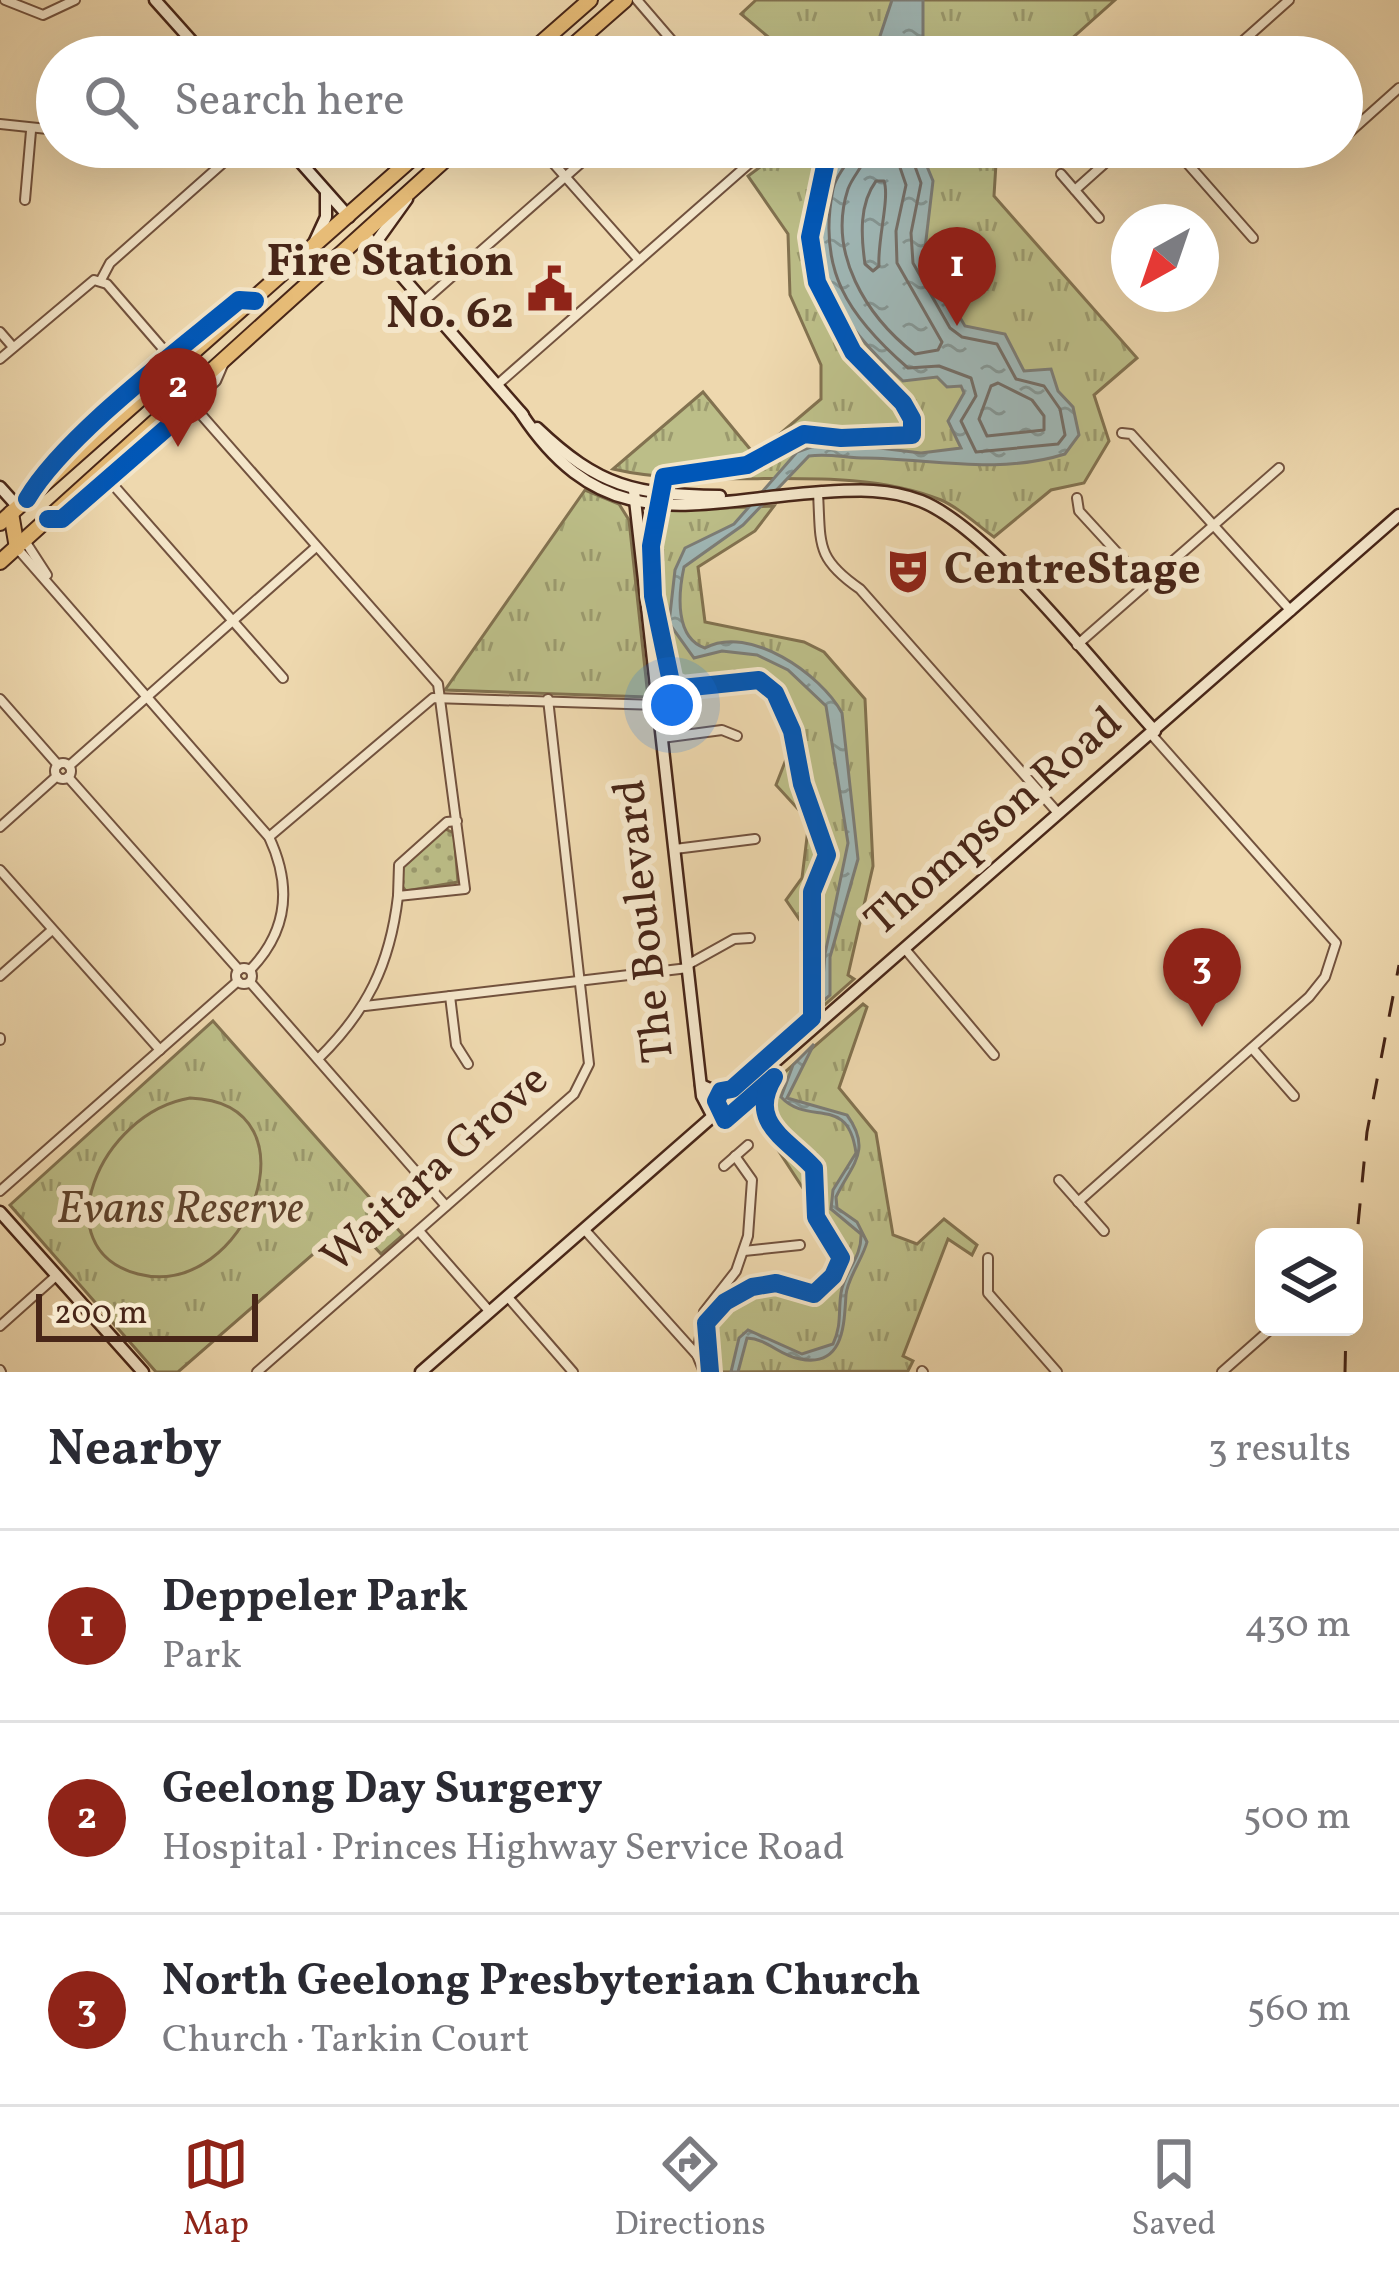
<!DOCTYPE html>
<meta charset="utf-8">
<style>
body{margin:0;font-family:Vollkorn,serif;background:#f2f2f3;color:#2b2b33}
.controls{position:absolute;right:36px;bottom:36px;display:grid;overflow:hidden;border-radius:18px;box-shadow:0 12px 48px #0002}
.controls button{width:108px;height:108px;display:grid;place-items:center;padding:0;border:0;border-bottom:3px solid #e1e1e2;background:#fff;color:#2b2b33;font:60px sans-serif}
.compass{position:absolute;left:1111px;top:204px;width:108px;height:108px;border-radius:50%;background:#fff;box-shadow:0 12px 48px #0002;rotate:220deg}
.scale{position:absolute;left:36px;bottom:30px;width:222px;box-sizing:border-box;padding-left:12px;border:6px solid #482618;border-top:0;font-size:33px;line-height:42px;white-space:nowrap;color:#482618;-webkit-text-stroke:9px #f4e6ca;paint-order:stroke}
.you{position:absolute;left:672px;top:705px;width:42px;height:42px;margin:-30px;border:9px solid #fff;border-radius:50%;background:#1a73e8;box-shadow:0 0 0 18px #1a73e833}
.badge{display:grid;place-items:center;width:78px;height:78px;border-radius:50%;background:#8f2418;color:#fff;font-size:39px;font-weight:700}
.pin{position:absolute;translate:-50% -99px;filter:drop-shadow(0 3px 6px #0008)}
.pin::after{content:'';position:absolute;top:63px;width:42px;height:36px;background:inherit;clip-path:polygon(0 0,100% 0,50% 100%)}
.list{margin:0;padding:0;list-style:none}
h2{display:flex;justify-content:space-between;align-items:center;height:156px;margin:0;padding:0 48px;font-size:51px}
h2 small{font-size:39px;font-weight:400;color:#7c7c81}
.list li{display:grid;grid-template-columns:78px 1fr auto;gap:36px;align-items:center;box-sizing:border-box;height:192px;padding:0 48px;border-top:3px solid #e1e1e2}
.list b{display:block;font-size:45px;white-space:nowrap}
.list p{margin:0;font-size:39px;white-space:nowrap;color:#7c7c81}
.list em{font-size:39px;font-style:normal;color:#7c7c81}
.icon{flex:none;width:66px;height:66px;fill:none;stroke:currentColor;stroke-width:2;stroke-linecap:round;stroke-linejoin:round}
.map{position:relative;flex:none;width:1399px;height:1372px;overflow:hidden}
.search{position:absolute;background:#fff;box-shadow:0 12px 48px #0002;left:36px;right:36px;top:36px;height:132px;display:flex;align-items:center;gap:30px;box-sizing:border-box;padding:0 42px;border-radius:66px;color:#7c7c81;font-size:45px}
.sheet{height:732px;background:#fff}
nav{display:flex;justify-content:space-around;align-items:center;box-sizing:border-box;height:168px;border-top:3px solid #e1e1e2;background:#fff;font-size:33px;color:#7c7c81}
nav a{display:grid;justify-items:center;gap:6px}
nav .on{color:#8f2418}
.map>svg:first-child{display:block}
.grass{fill:url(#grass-dots);stroke:#827250;stroke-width:3}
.park{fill:url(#park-tufts);stroke:#827250;stroke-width:3}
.pitch{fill:#bcbe88;stroke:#827250;stroke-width:3}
.water{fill:url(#water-ripples);stroke:#7c7d77;stroke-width:3}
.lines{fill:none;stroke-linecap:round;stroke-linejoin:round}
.shore{stroke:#746e67;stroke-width:3}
.street-casing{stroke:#72523e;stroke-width:12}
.secondary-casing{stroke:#482618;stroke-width:15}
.highway-casing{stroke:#482618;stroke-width:18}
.street{stroke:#f4e6ca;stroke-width:8}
.secondary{stroke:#f4e6ca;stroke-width:10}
.highway{stroke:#e7bc77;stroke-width:14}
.rail{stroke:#482618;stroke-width:3;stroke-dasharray:21 21;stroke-linecap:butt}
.cycleway-casing{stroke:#f4e6ca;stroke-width:26}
.cycleway{stroke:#0057b8;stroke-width:18}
.labels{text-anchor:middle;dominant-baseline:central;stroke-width:12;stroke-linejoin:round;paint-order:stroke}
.poi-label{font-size:45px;font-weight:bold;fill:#482618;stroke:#f4e6ca;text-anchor:end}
.street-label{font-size:45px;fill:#482618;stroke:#f4e6ca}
.park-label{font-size:45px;font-style:italic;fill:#5f442e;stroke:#f4e6ca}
</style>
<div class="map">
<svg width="1399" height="1372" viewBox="0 0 1399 1372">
<defs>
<pattern id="grass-dots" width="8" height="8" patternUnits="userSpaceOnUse" patternTransform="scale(3)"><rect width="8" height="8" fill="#bcbe88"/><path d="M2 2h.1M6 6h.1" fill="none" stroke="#9b9a6e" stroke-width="1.8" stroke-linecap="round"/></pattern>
<pattern id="park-tufts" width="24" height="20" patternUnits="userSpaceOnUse" patternTransform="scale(3)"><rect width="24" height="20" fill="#bcbe88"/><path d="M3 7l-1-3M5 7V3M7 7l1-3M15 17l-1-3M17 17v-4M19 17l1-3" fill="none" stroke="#9b9a6e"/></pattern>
<pattern id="water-ripples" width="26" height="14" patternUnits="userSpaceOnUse" patternTransform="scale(3)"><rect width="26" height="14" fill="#9fb7b6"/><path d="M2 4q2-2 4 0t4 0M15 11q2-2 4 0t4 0" fill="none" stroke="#849593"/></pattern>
</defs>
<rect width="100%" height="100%" fill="#eed8ae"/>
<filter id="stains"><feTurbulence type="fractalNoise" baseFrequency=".00167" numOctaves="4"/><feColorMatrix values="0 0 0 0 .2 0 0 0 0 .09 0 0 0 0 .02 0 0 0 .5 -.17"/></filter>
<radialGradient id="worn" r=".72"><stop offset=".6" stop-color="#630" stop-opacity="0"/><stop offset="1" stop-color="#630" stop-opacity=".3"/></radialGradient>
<!-- grass -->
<polygon class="grass" points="445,829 454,833 458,882 406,891 401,885 402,866"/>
<!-- park -->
<g class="park">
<polygon points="756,0 1115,0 1051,57 792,57 741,14"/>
<path d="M 787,147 L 997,147 L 994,196 L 1137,358 L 1094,395 L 1109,441 L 1084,483 L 1051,490 L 994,537 C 977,525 960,508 941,500 C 843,460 715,493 613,469 L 703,392 L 755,455 L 821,399 L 821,365 L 790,295 L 788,234 L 748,176 Z"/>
<polygon points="585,490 619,504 629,520 648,697 445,690"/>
<polygon points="774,506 755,531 698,567 705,622 804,642 824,652 865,699 873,866 848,975 854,979 803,1024 801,922 786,900 802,878 809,821 776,785 792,744 774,700 755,683 662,694 641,523 650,511"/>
<polygon points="863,1004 867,1007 839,1088 876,1133 893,1235 917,1244 944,1219 977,1245 972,1255 948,1239 903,1356 913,1361 908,1371 707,1372 704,1322 745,1279 746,1283 766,1277 804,1287 834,1271 837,1259 807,1218 810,1199 765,1130 755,1098"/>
<polygon points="213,1021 403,1235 381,1254 351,1221 178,1372 156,1372 10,1205"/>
</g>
<!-- pitch -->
<path class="pitch" d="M 190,1098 C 324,1103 246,1302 138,1274 C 42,1249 100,1113 190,1098 Z"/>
<!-- water -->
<g class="water">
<polygon points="892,0 923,0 923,57 873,57"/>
<path d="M 839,147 L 919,147 L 933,181 L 924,257 L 965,326 L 1005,334 L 1024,371 L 1051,369 L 1058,391 L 1073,407 L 1079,435 L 1065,454 C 999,475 931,459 866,458 C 846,458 829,453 809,456 L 743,525 L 684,567 C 678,595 675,638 705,648 C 749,624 821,674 842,713 L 858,859 L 830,957 L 830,995 L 821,1003 L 825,954 L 848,843 L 826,706 L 788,670 L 757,655 L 722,651 L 694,658 L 669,623 L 675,570 L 685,548 L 734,524 L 797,452 L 811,447 L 838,443 L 921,453 L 961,448 L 948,421 L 964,393 L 961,386 L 947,387 L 937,377 L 903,381 C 845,329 794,263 823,179 C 827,167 838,160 839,147 Z"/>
<path d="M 814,1044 L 787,1098 L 847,1115 C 873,1151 851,1165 836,1197 L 837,1208 L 857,1222 L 867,1242 C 863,1258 847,1279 846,1295 C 844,1322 845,1368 800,1359 C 780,1356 768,1339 747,1338 L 738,1372 L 731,1372 L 739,1338 L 748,1330 L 802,1354 L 833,1344 C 842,1324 838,1313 841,1293 C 844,1271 862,1258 861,1234 L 831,1209 L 833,1190 L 856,1153 C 848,1093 809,1127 781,1097 L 793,1065 Z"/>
</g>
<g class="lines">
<!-- shore -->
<g class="shore">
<path d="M 851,147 C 851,164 836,173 833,189 C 817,270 848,316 908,368 L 939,366 L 971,378 L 976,396 L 961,421 L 976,452 L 1058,444 L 1065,435 L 1060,409 L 1044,386 L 1016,379 L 997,344 L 962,337 L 950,328 L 913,263 L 911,233 L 921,183 L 908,147"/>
<path d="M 867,147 C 866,166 854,173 848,189 C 827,253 866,316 915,354 L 938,350 L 942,342 L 897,263 L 896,231 L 906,185 L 893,147"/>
<path d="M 876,181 L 884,181 C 890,198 877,242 879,266 L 873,271 L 865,264 C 861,236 859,204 876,181 Z"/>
<polygon points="998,383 1032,400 1044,416 1044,430 987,436 979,419 991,386"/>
</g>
<!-- street casing -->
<g class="street-casing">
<g id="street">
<polyline points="5,0 43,15 75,0"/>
<polyline points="637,0 686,57"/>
<polyline points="1225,57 1289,0"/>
<polyline points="0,124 57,130"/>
<polyline points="1342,139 1399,88"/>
<polyline points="539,147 639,260"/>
<polyline points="1173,147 1253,238"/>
<polyline points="1333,148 1333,147"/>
<polyline points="1061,174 1099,218"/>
<polyline points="1075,190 1123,147"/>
<polyline points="25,200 31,131"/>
<polyline points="101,280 110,263 241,147"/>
<polyline points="423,302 599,147"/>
<polyline points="0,332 13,347"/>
<polyline points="0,359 94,280 107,284 171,358"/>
<polyline points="497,385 760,154 761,147"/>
<polyline points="179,405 198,411 438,684 465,889 398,896 399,865 447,822 457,821"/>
<polyline points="198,411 196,399 216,381 223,365"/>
<polyline points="1122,433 1131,434 1291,611"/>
<polyline points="108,479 283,678"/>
<polyline points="34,487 43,471 237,302 251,301"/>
<path d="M 818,493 C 821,544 815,558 860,589 L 1058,813"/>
<polyline points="1077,498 1079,511 1145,583"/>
<polyline points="53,518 62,519 170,425 172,411"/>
<polyline points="25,541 47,575"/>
<path d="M 17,548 L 269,837 C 292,886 288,931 250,970"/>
<polyline points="1077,645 1279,468"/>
<polyline points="0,699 58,765"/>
<polyline points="662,738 722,730 737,736"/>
<circle cx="63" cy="771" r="8"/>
<polyline points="69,766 316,547"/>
<polyline points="68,777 239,970"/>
<polyline points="0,827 57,776"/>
<polyline points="269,837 433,698 658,705"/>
<polyline points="675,849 755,839"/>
<polyline points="0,870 160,1050"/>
<polyline points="905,949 994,1055"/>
<polyline points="689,964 734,939 750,938"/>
<circle cx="244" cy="976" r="8"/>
<polyline points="0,976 52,930"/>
<polyline points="250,982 446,1206"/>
<polyline points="450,996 456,1045 468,1064"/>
<polyline points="365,1006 688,968"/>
<polyline points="0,1038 0,1040"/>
<polyline points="1252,1048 1294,1096"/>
<path d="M 318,1059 C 367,1011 390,965 398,896"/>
<polyline points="724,1166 748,1145"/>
<polyline points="1059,1180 1104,1231"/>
<polyline points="0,1191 238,981"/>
<polyline points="1078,1202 1309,997 1325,977 1336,943 1151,734"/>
<polyline points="584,1229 697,1355 704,1372"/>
<polyline points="419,1231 490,1312"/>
<polyline points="744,1251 800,1245"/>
<polyline points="988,1258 988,1293 1057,1372"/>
<polyline points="507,1296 573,1372"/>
<polyline points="0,1326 56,1276"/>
<polyline points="697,1355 704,1312 736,1271 748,1236 752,1180 735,1156"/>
<polyline points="0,1370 1,1372"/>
<polyline points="922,1371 923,1372"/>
<polyline points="257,1372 574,1094 589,1064 548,699"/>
<polyline points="1222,1372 1273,1327"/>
</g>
</g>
<!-- secondary casing -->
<g class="secondary-casing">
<g id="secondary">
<polyline points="155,0 206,57"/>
<polyline points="287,147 349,217"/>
<polyline points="364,233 523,415"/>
<polyline points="314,243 326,217 326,192"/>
<polyline points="374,245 407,199"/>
<path d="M 521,413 C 605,540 693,501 822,492 C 857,490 889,488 921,501 C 991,529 1099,671 1155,731"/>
<path d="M 537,428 C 599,487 635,495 720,496"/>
<polyline points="0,487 18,507"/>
<polyline points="634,491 702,1096 713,1117"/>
<polyline points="701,1085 733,1099"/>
<polyline points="0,1212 143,1372"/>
<polyline points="421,1372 1399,515"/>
</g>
</g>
<!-- highway casing -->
<g class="highway-casing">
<g id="highway">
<polyline points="525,57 590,0"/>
<polyline points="560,57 625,0"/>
<polyline points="11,513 17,548"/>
<polyline points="0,523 425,147"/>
<polyline points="0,562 459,147"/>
</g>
</g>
<!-- street -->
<use href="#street" class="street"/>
<!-- secondary -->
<use href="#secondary" class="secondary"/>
<!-- highway -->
<use href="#highway" class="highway"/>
<!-- rail -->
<g class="rail">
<polyline points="1354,1266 1367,1132 1399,965"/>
<polyline points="1345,1372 1346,1327"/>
</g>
<!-- cycleway casing -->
<g class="cycleway-casing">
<g id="cycleway">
<path d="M 27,499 C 64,436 179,350 239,300 L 255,301"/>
<polyline points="48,519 62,519 170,425 172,411"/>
<polyline points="772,1079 725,1120 716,1101 721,1091 732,1089 812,1018 812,892 827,855 802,784 792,731 775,693 759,680 682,688 671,682 653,596 651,546 664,477 747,465 804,434 841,438 912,435 912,419 903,403 853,352 817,282 810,237 829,147"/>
<path d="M 710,1372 L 706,1323 L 725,1302 L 752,1287 L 776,1283 L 814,1294 L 833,1276 L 841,1258 L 816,1217 L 814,1168 C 788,1139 746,1123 774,1077"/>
</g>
</g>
<!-- cycleway -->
<use href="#cycleway" class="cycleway"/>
</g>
<!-- icons -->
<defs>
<g id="civic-bare" transform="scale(3.6)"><path d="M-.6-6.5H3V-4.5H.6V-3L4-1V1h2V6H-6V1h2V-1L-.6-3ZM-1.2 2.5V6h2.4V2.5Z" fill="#8f2418" stroke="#f4e6ca" stroke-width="2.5" paint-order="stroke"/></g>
<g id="theatre-bare" transform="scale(3.6)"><path d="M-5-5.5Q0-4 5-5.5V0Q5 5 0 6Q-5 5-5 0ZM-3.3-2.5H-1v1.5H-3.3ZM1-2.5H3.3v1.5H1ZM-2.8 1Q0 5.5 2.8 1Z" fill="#8f2418" stroke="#f4e6ca" stroke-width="2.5" paint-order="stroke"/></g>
</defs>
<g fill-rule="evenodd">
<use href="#civic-bare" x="550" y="289"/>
<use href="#theatre-bare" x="908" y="571"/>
</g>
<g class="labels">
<!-- poi labels -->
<g class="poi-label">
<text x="514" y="263">Fire Station<tspan x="514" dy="52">No. 62</tspan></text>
<text x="944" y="571" text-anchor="start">CentreStage</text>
</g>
<!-- street labels -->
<g class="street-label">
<text transform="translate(995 823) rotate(-41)">Thompson Road</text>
<text transform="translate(646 921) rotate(-96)">The Boulevard</text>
<text transform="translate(436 1170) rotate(-42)">Waitara Grove</text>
</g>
<!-- park labels -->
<g class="park-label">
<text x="180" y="1210">Evans Reserve</text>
</g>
</g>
<rect width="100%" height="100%" filter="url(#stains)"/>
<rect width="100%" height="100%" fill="url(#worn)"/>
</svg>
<div class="controls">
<button><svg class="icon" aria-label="layers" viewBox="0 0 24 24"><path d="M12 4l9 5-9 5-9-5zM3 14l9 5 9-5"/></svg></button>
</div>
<svg class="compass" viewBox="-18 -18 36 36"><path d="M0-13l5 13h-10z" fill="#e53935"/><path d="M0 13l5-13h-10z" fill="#7c7c81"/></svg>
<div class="scale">200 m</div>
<div class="you"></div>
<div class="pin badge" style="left:957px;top:326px">1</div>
<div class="pin badge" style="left:178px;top:447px">2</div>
<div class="pin badge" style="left:1202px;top:1027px">3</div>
<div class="search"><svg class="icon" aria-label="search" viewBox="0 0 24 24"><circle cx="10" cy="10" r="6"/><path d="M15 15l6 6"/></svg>Search here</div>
</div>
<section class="sheet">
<h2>Nearby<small>3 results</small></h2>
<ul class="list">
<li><span class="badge">1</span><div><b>Deppeler Park</b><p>Park</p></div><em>430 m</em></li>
<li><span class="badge">2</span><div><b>Geelong Day Surgery</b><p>Hospital · Princes Highway Service Road</p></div><em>500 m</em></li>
<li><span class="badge">3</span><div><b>North Geelong Presbyterian Church</b><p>Church · Tarkin Court</p></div><em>560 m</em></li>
</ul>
</section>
<nav>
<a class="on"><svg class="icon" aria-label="map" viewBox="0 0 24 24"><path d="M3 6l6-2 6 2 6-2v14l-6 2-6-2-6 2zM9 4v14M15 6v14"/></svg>Map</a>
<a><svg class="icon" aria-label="directions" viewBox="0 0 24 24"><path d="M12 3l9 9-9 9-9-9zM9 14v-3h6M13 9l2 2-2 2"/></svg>Directions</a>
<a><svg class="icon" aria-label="saved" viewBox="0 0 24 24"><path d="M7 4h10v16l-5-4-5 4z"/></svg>Saved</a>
</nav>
